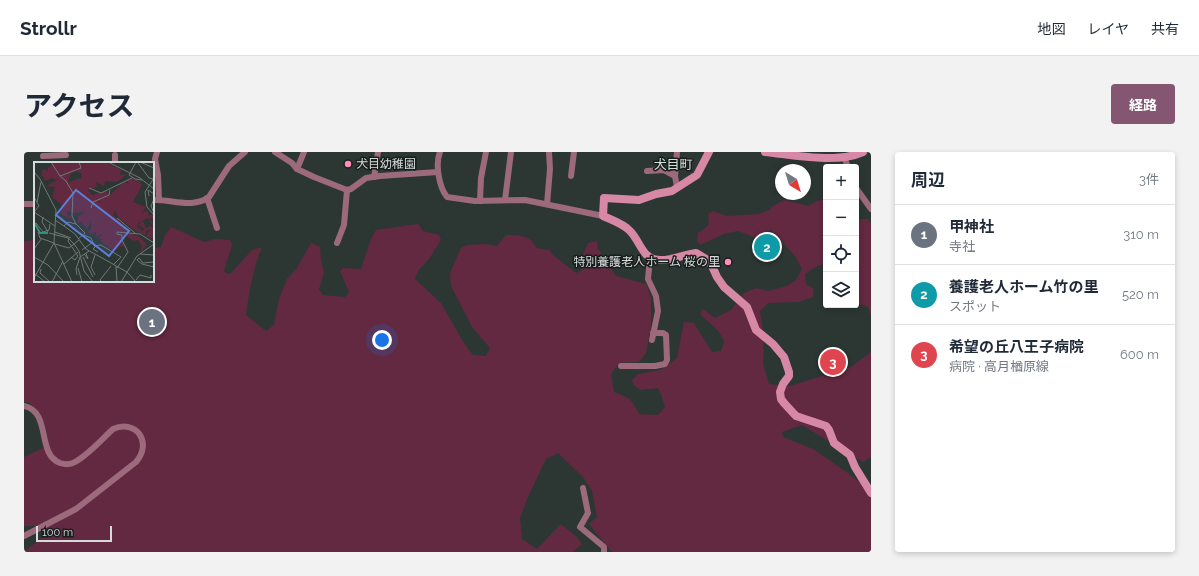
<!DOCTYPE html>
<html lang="ja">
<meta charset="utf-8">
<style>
body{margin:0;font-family:Raleway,"Noto Sans JP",sans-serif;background:#f2f2f3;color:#1f2937}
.controls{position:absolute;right:12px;top:12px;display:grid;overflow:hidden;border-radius:4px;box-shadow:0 2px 6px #0003}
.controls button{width:36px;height:36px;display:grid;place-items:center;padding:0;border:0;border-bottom:1px solid #e0e1e3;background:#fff;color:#1f2937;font:20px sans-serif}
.compass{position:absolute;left:751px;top:12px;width:36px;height:36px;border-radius:50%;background:#fff;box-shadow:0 2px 6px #0003;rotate:142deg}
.scale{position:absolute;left:12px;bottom:10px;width:76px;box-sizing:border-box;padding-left:4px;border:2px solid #d5dbda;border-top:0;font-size:11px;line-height:14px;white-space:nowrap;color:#d5dbda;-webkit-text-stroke:3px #181d1c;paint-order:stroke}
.you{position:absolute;left:358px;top:188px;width:14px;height:14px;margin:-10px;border:3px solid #fff;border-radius:50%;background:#1a73e8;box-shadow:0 0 0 6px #1a73e833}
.badge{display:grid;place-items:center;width:26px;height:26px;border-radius:50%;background:#845672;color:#fff;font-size:13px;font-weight:700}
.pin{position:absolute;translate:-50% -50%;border:2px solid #fff;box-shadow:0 1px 4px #0006}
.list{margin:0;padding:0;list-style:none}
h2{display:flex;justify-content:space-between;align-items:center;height:52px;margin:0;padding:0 16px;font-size:17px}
h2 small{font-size:13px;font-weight:400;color:#747a83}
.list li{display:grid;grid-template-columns:26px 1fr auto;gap:12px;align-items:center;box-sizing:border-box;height:60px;padding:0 16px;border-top:1px solid #e0e1e3}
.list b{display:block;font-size:15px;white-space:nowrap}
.list p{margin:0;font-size:13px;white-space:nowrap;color:#747a83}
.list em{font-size:13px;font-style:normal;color:#747a83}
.icon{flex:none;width:22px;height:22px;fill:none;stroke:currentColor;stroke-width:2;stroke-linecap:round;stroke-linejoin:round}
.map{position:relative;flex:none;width:847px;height:400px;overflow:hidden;border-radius:4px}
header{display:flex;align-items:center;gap:24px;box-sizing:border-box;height:56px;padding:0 20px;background:#fff;border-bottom:1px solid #e0e1e3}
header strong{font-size:19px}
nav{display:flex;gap:22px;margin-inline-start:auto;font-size:14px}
.intro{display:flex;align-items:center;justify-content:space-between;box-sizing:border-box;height:96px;padding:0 24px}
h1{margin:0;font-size:28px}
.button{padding:10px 18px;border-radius:4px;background:#845672;color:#fff;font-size:14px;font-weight:700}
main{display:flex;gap:24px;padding:0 24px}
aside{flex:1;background:#fff;border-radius:4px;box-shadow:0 2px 6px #0003}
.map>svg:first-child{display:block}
.green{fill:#622940}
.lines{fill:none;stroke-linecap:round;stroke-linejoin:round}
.minor{stroke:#9d6a7c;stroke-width:6}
.secondary{stroke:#d788a5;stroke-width:8}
.poi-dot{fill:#ff8eb9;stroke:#181d1c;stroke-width:1.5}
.labels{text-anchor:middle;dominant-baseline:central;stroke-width:3;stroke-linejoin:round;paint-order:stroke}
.poi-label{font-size:12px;fill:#d5dbda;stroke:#181d1c;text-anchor:start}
.neighbourhood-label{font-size:13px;fill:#d3e0dc;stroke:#181d1c}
.inset-river{fill:none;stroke:#31907e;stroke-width:2}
.inset-road{fill:none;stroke:#707976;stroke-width:1}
.view{fill:#5d7fd9;fill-opacity:0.15;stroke:#5d7fd9;stroke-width:2}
.inset-edge{fill:none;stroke:#d5dbda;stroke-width:2}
</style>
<header>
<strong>Strollr</strong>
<nav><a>地図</a><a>レイヤ</a><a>共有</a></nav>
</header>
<div class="intro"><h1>アクセス</h1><a class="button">経路</a></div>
<main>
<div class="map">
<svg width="847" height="400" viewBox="0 0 847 400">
<rect width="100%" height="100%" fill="#2c3734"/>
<!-- green -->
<g class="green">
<path d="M 802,47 L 802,111 L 791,115 L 781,122 L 782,132 L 790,137 L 789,145 L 775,150 L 744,151 L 736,159 L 740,185 L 739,211 L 745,232 L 766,234 L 827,215 L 847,200 L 847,305 L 839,310 L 778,273 L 758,280 L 759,285 L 789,297 L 824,321 L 847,340 L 847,400 L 588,400 L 565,372 L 573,365 L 568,339 L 559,325 L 534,301 L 522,307 L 504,345 L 496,366 L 498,387 L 513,397 L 537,372 L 553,385 L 558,392 L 549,400 L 0,400 L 22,382 L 22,374 L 0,374 L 0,305 L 25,293 C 22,274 21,262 4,250 L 0,250 L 0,89 L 11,88 L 11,129 L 129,129 L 129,96 L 137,95 L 141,83 L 147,75 L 180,90 L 191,87 L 206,88 L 208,93 L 200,119 L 203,122 L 207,121 L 228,98 L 238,95 C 229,117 225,140 222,163 L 242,179 L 250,173 L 255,147 L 263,127 L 273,116 L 287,91 L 296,95 L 297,108 L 300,121 L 295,137 L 299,143 L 321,145 L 325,140 L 316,119 L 319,116 L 337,117 L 347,87 L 352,78 L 394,72 L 399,79 L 415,83 L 417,88 L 405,107 L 394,119 L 391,127 L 417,151 L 440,191 L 449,203 L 462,204 L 466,196 L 448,175 L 427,134 L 426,121 L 437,96 L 443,93 L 461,92 L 473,94 L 482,83 C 498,84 504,82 513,96 L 525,98 L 529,103 L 552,121 L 557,119 L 558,105 L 564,91 L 573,89 L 574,97 L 592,124 L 622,132 L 627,146 L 627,174 L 622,201 L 615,210 L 595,211 L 587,222 L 590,240 C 606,246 608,247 615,262 L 634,263 L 641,255 L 637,242 L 634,236 L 616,238 L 610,233 L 608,228 L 614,222 L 637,218 L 653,206 L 660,170 L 670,171 L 688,200 L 697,199 L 700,189 L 695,180 L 676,162 L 679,157 L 691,166 L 707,158 L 720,141 L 732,136 L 744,139 L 763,134 L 772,128 L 778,117 L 771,104 L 747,78 L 733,86 L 714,79 L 700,82 L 676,93 L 673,89 L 674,81 C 684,74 686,75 684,62 L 689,59 L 703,64 L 735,62 L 745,58 L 749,54 L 760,48 L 785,54 L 793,49 Z"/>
<polygon points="832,67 844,67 847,72 847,163 844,155 832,151"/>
</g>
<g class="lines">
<!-- minor -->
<g class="minor">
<polyline points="133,0 131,7 134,23 135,48"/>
<polyline points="251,0 268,11 273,17 290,25 323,38 327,37 342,26 356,24 414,20"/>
<path d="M 416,0 C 411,12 415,35 423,45 L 451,49 L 501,48 L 579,64"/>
<polyline points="91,3 91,11"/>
<polyline points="19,4 42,3"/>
<polyline points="820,5 824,15"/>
<polyline points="273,17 280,0"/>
<polyline points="623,19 640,18 651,24"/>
<polyline points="547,24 550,0"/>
<polyline points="350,25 354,0"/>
<polyline points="653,35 651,24 653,0"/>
<polyline points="832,36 847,57"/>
<polyline points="183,46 193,76"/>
<path d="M 129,48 C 147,47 169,57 185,45 L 205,14 L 221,0"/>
<polyline points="481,48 487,0"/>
<polyline points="456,49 457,26 462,0"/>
<polyline points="0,52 11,52"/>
<polyline points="523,52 526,17 525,0"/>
<polyline points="313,91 320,73 323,38"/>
<polyline points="626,106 624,127 632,144 634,159 628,188"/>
<polyline points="597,214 631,214 641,212 643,208 642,183 639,181 629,181"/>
<path d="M 0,254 C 28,260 12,302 36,311 C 42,313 46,313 51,310 C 65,302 77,288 89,277 C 112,267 129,290 112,310 L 52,357 L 0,384"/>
<polyline points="559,336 564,361 556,375 580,395 580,400"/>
</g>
<!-- secondary -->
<g class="secondary">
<path d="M 685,0 L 673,23 L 648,39 L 632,42 L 615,48 L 580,46 L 579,64 C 588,68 600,72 606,79 C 617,90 618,108 636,108 C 649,109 660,102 672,101 L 682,107 L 688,114 L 693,125 L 700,135 L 723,155 L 732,178 L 749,192 L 760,205 L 765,220 L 765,224 L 759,232 L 756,240 L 757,247 L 760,251 L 772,264 L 802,274 L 805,278 L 810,291 L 826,303 L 831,315 L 847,341"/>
<path d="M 741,0 C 770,3 812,12 839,0"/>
</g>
</g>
<!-- markers -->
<g class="poi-dot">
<circle cx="324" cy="12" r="4"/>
<circle cx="704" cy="110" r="4"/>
</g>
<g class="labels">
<!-- poi labels -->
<g class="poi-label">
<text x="332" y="12">犬目幼稚園</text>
<text x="696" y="110" text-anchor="end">特別養護老人ホーム 桜の里</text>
</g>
<!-- neighbourhood labels -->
<g class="neighbourhood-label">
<text x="649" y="12">犬目町</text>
</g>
</g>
<!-- overview -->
<g transform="translate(10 10)">
<rect width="120" height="120" fill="#2c3734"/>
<path d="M 17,0 L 71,0 L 87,8 L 86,13 L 93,12 L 83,20 L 71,19 L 70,24 L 62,20 L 63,25 L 54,28 L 58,33 L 72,29 L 76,33 L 86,23 L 91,20 L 95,22 L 93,19 L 98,16 L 105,19 L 108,23 L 99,40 L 112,45 L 107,53 L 113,48 L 115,54 L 119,52 L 120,61 L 118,56 L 115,56 L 120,63 L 120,66 L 114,56 L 116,55 L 104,61 L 103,64 L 108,69 L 111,67 L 104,63 L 109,59 L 112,66 L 117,64 L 120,67 L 120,77 L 112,74 L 117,67 L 112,69 L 111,73 L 100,68 L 84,55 L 81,48 L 79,53 L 97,69 L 92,70 L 106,75 L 113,83 L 106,91 L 108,84 L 104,78 L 99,79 L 93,74 L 88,75 L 90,85 L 86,84 L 81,89 L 70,82 L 67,79 L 69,77 L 65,77 L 69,71 L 62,75 L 62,70 L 57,72 L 54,70 L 57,67 L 57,59 L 53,67 L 47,60 L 44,61 L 44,54 L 50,51 L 49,47 L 49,50 L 42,51 L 42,48 L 41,51 L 33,49 L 33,53 L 38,55 L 36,57 L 27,52 L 27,42 L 18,35 L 21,25 L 12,24 L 23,18 L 18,16 L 11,19 L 7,10 L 10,7 L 14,9 L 14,6 L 18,3 ZM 42,9 L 48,12 L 47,16 L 34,20 L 37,11 Z" fill="#622940" fill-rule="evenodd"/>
<path class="inset-river" d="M 0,60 L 6,71 L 14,71"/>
<path class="inset-road" d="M 17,0 L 26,14M 74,0 L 106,16 L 120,27M 102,0 L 95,13 L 101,17 L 108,18M 106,0 L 120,6M 104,1 L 115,16 L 120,17M 0,10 L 6,17 L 22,48 L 20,81 L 0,116M 120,16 L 111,30 L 113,45 L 120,53M 55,26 L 67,31 L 98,16M 115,34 L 114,28 L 120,32M 0,35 L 5,44 L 0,50M 120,37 L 117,44 L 120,51M 3,40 L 7,20M 57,46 L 59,40 L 75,33 L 76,28M 0,50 L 21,64M 22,53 L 32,61M 9,55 L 8,60 L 14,70M 83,56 L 101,71M 21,58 L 30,64 L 34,60 L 42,62M 2,61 L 9,70 L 15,68 L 16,62M 42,62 L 51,71 L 44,77M 42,62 L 38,54 L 39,31 L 32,19 L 26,14 L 47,6 L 45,0M 30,64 L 41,72 L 52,87 L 93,110 L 102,120M 4,70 L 6,76 L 20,81M 21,70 L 37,76M 15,71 L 34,76 L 40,82 L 45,89 L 50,109 L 59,120M 50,73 L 57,76 L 61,85 L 59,87 L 64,90M 35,77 L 34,79 L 44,94 L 41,98 L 37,95M 20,81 L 38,120M 21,82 L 35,86 L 45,78M 61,84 L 67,83 L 87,95 L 80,102M 0,87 L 8,76M 48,88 L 59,80M 50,92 L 54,97 L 52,91M 106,92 L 120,93M 61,93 L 57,105 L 61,113M 0,95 L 14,103 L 30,120M 49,95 L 59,115M 105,96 L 103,98 L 108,102 L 120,105M 105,96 L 109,101 L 120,100M 30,102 L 44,90M 82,104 L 83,120M 44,106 L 48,120M 83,106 L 94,90 L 88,78 L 88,73 L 83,72 L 83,70 L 106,72 L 120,81M 7,107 L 6,111 L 16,120M 0,111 L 11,120M 43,113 L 42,107 L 46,95 L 55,89M 102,118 L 106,113 L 117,116 L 117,113M 18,120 L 29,99M 68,120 L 66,118 L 77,104M 87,120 L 103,94 L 120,82"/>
<path class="view" d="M 42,28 L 95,69 L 75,94 L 22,53 Z"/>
<rect width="120" height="120" class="inset-edge"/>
</g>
</svg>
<div class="controls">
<button>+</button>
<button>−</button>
<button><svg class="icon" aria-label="locate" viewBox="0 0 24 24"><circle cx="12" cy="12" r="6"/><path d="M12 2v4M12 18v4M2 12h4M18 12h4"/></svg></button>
<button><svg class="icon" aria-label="layers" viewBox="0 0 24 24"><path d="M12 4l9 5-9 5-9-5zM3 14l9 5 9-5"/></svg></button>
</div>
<svg class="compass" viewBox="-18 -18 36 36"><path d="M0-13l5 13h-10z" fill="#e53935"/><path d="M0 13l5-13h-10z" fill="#747a83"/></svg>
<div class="scale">100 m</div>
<div class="you"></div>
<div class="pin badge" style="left:128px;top:170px;background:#6b7280">1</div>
<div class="pin badge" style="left:743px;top:95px;background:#0f9aa8">2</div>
<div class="pin badge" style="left:809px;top:210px;background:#e0444e">3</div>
</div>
<aside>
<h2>周辺<small>3件</small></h2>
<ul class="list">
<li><span class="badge" style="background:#6b7280">1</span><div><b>甲神社</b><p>寺社</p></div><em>310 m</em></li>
<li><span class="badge" style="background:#0f9aa8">2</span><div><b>養護老人ホーム竹の里</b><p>スポット</p></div><em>520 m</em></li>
<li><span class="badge" style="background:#e0444e">3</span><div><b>希望の丘八王子病院</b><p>病院 · 高月楢原線</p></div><em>600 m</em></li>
</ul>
</aside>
</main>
